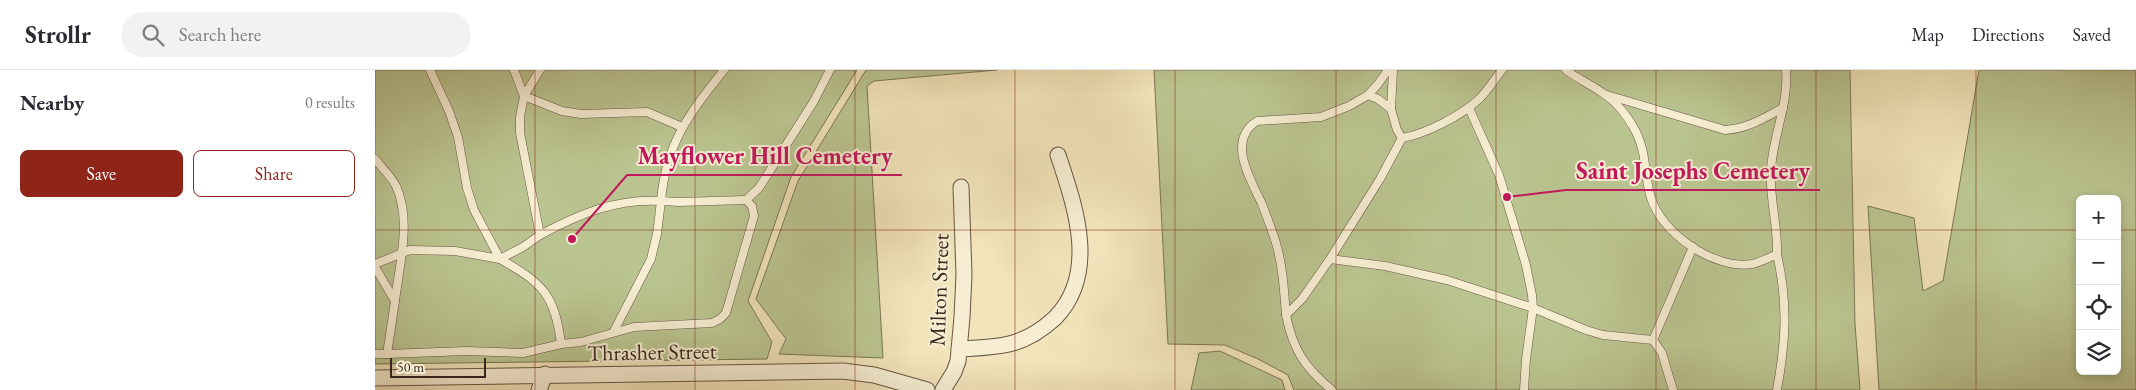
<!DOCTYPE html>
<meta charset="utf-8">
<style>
body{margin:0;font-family:"EB Garamond",serif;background:#f2f2f3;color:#2b2b33}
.controls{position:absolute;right:15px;bottom:15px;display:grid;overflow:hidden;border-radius:8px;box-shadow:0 2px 8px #0003}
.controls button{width:45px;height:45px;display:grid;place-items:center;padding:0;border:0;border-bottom:1px solid #e1e1e2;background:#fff;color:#2b2b33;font:25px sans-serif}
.scale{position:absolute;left:15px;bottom:12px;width:96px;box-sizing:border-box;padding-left:5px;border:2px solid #39271d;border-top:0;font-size:14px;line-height:18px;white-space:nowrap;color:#39271d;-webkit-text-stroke:4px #f6edd2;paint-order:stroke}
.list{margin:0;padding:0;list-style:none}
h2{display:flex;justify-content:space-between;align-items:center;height:65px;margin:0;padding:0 20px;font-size:21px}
h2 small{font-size:16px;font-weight:400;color:#7c7c81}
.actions{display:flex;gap:10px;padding:15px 20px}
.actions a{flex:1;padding:11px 0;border:1px solid #8f2418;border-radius:8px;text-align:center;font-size:18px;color:#8f2418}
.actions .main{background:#8f2418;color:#fff}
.icon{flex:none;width:28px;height:28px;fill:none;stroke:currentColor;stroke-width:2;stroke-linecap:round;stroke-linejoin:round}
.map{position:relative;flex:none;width:1761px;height:320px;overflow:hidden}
header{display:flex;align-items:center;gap:30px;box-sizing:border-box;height:70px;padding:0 25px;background:#fff;border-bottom:1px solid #e1e1e2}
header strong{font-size:24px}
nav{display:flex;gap:28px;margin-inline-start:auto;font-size:18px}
.search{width:350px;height:45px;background:#f2f2f3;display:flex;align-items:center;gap:12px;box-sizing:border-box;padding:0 18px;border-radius:28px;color:#7c7c81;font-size:19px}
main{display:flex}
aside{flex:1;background:#fff}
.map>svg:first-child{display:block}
.green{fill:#bac490;stroke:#7a7656;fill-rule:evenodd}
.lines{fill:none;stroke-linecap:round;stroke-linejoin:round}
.service-casing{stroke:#675644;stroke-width:9}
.minor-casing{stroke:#675644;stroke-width:17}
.service{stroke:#f6edd2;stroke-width:8}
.minor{stroke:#f6edd2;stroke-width:15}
.grid{fill:none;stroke:#8f2418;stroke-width:1;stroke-opacity:0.55}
.labels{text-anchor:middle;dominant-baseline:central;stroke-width:4;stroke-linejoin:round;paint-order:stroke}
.street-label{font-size:22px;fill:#39271d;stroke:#f6edd2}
.leader{fill:none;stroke:#c2185b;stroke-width:2}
.callout-dot{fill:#c2185b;stroke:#f6edd2;stroke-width:2}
.callout-label{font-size:24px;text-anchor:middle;font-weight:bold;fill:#c2185b;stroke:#f6edd2;stroke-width:4;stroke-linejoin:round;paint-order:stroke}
</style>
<header>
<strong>Strollr</strong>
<div class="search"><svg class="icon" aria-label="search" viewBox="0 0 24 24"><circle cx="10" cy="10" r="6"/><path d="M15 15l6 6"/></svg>Search here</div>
<nav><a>Map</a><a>Directions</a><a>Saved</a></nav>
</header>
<main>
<aside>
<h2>Nearby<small>0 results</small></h2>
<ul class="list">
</ul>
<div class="actions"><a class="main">Save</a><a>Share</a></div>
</aside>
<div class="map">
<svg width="1761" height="320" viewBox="0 0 1761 320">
<rect width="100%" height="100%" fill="#f1e3ba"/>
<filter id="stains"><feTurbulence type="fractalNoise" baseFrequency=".004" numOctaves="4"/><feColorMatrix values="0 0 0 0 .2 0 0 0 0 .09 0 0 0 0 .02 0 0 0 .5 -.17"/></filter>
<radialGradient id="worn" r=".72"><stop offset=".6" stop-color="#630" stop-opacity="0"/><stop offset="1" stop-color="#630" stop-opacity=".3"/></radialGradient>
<!-- green -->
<g class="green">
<polygon points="0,0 482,0 416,107 373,231 397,272 392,289 0,294"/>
<polygon points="491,0 622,0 499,11 492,16 508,288 404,284 411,269 381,229 423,111"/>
<polygon points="779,0 1475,0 1480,254 1485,320 919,320 913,305 883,289 850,275 793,274"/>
<path d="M 1604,0 L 1761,0 L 1761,320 L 1504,320 L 1493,136 L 1539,148 L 1548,221 L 1568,211 ZM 1705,129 L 1742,129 L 1742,301 L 1705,301 Z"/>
<polygon points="845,281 907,310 910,320 816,320 824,283"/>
</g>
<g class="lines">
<!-- service casing -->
<g class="service-casing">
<g id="service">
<path d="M 139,0 L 149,26 L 145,47 L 145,63 L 165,165 L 148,177 L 125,189 C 167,213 180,224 186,274 L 206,272 L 259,257 L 337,253 L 345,249 L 351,243 L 379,146 L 377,136 L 371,130 L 384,118 L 439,31 L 455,0"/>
<polyline points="165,0 149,26 187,41 206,44 272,42 307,57"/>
<path d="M 349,0 C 314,44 291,73 286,131 L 304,132 L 371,130"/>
<path d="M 1018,0 L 1016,39 L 1003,29 L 993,25 L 974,36 L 946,47 L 882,51 C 851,71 876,110 887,134 C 892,147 897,160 901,173 C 908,197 909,221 911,245 L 927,229 L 955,189 L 1010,196 L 1072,210 L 1158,238 L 1211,260 L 1228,265 L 1278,270"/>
<path d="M 1191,0 C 1203,9 1217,15 1229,24 C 1242,32 1254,49 1261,62 C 1272,83 1269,106 1276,128 C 1287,164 1340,200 1377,194 C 1386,192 1394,188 1402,184 C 1403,155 1394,127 1396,99 C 1398,66 1414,33 1411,0"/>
<polyline points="993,25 1003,14 1013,0"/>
<path d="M 1232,25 L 1350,60 C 1372,59 1389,48 1408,38"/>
<polyline points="1094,38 1124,105 1151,195 1157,225 1158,238 1151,289 1149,320"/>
<path d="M 1016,39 L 1022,60 L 1027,68 C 1051,64 1085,46 1103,30 C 1112,22 1119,10 1127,0"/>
<path d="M 0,89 C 7,98 16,106 21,116 C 37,150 24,196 20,231"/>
<path d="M 165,165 C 204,144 242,128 286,131 L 282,164 L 276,189 L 239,261"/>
<path d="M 1402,184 C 1413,233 1411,270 1402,320"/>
<polyline points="955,189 1005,109 1027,68"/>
<polyline points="0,194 35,180 80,181 125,189 99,140 92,118 83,67 74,41 55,0"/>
<polyline points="0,197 20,231 12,284 91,281 148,283 186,274"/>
<path d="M 911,245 C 918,280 930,298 957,320"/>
<polyline points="0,284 12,284"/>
<polyline points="1298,320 1287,283 1278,270 1318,177"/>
</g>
</g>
<!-- minor casing -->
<g class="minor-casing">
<g id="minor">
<path d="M 584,279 C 600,278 617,278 634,274 C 651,270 667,260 680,248 C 724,203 700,136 683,85"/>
<polyline points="0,308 468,301 499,305 552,320"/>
<polyline points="164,320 170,304"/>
<polyline points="568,320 579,302 583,291 587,247 589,205 586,117"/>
</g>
</g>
<!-- service -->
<use href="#service" class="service"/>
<!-- minor -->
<use href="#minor" class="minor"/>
</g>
<!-- grid -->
<path class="grid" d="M 160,0 L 160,320M 320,0 L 320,320M 480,0 L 480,320M 640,0 L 640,320M 800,0 L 800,320M 961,0 L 961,320M 1121,0 L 1121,320M 1281,0 L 1281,320M 1441,0 L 1441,320M 1601,0 L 1601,320M 0,160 L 1705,160M 1742,160 L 1761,160"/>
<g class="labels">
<!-- street labels -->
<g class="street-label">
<text transform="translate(564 220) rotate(-88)">Milton Street</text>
<text transform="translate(277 282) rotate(-1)">Thrasher Street</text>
</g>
</g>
<!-- callouts -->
<path class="leader" d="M197 169L252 105H527M1132 127L1191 120H1445"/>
<g class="callout-dot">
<circle cx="197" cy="169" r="5"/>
<circle cx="1132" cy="127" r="5"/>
</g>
<g class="callout-label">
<text x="390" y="94">Mayflower Hill Cemetery</text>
<text x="1318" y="109">Saint Josephs Cemetery</text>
</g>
<rect width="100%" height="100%" filter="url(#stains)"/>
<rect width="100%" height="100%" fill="url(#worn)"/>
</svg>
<div class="controls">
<button>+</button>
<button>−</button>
<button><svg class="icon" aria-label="locate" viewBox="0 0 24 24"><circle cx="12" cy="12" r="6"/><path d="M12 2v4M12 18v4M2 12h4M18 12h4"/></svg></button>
<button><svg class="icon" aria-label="layers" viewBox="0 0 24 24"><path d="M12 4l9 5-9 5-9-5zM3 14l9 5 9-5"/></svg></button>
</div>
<div class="scale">50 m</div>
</div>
</main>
